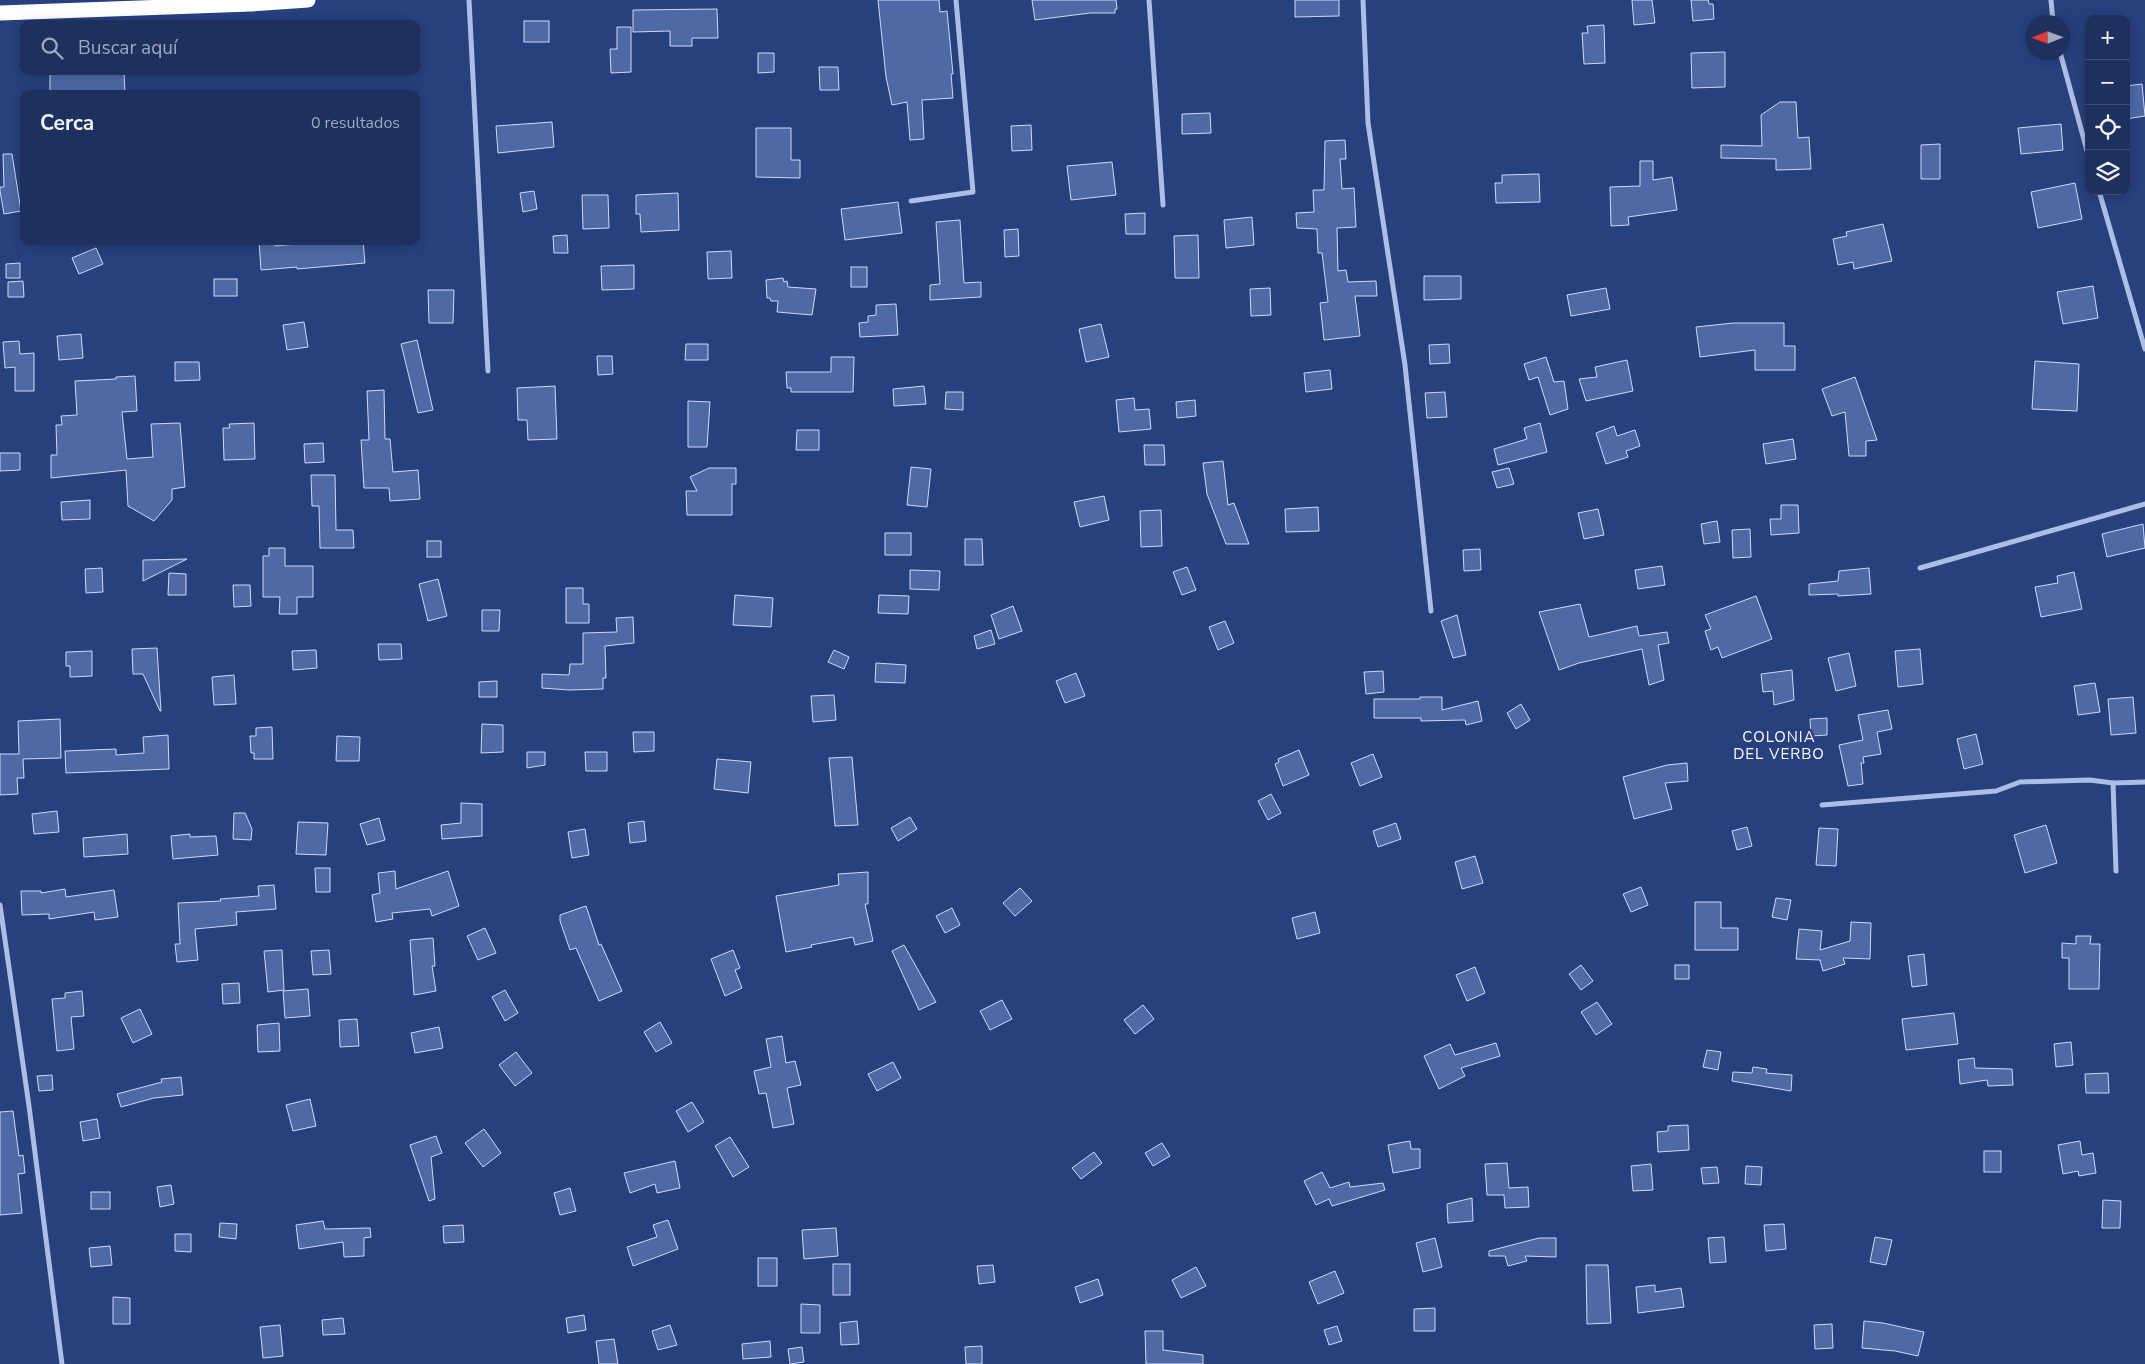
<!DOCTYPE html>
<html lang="es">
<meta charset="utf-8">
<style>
body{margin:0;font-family:"Nunito Sans",sans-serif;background:#2a3c67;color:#f1f3f6}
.controls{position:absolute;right:15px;top:15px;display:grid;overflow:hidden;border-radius:10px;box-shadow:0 2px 12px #0003}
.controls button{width:45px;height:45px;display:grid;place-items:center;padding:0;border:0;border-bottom:1px solid #3b4b73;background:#1d305e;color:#f1f3f6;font:25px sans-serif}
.compass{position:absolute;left:2025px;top:15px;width:45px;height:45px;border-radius:50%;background:#1d305e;box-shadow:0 2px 12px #0003;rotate:269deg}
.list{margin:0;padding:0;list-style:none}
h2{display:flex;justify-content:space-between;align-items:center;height:65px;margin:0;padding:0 20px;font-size:21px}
h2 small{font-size:16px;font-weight:400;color:#a0a9bc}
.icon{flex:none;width:28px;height:28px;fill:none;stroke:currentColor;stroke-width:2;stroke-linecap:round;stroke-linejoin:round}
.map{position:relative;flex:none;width:2145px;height:1364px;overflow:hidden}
.search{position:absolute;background:#1d305e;box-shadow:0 2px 12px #0003;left:20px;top:20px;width:400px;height:55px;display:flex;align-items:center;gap:12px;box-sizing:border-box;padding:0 18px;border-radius:10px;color:#a0a9bc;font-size:19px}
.panel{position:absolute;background:#1d305e;box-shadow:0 2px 12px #0003;left:20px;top:90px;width:400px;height:155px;border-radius:10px}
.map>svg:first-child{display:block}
.building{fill:#4f69a7;stroke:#cfdbf4}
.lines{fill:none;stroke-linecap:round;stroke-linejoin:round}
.street{stroke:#adbee5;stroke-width:5}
.highway{stroke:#fff;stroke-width:15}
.labels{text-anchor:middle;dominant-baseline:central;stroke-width:5;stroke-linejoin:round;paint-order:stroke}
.neighbourhood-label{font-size:15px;letter-spacing:1px;fill:#fff;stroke:#27407e}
</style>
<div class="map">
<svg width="2145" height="1364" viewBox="0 0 2145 1364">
<rect width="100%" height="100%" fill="#27407e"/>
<!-- building -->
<g class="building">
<polygon points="878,0 939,0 940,12 947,11 953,74 951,74 953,98 922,100 924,139 910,140 907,102 892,105 886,77"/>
<polygon points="1032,0 1116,0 1117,9 1115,9 1115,13 1090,13 1035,20"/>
<polygon points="1295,0 1339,0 1339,16 1295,17"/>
<polygon points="1632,0 1652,0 1655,23 1634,25"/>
<polygon points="1691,0 1708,0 1709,4 1713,4 1714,19 1693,21"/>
<polygon points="717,9 718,38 692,38 692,46 670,46 670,31 633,32 633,10"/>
<rect x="524" y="21" width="25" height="21"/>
<polygon points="1604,25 1605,63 1584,64 1582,33 1588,33 1587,26"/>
<polygon points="617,27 631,27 631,72 611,73 610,49 617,49"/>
<polygon points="1725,52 1725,87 1692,88 1691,53"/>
<polygon points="758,53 774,53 774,72 758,73"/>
<polygon points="819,67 838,67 839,90 820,90"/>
<polygon points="50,71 124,71 125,94 50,94"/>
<polygon points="2142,84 2145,116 2126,119 2126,86"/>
<polygon points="1780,102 1796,102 1798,138 1809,137 1811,169 1776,170 1776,159 1721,158 1721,145 1762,146 1761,115"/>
<polygon points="1210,113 1211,133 1182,134 1182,114"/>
<polygon points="552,122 554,147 498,153 496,126"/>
<polygon points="2061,124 2063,150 2021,154 2018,128"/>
<polygon points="1031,125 1032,150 1012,151 1011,126"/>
<polygon points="756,128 791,128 791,160 800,160 800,178 756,177"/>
<polygon points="1345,140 1346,159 1340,159 1342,189 1354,188 1356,227 1337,228 1338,271 1346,270 1348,282 1376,281 1377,296 1355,296 1360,336 1324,340 1320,303 1328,302 1322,253 1318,253 1317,229 1297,228 1296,213 1314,212 1313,190 1324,190 1325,141"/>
<polygon points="1940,144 1940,179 1921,179 1921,145"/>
<polygon points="3,154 12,154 21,211 4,214 0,191 0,187 4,187"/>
<polygon points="1640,161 1653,161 1653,180 1672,177 1677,210 1628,217 1629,225 1611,226 1610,187 1640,186"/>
<polygon points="1112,162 1116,195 1071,200 1067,166"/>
<polygon points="1539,174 1540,202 1496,203 1495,183 1502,183 1502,175"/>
<polygon points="2075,183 2082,219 2038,228 2031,192"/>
<polygon points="534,191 537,209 523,212 520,193"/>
<polygon points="678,193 679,230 641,232 640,214 636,214 636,195"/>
<polygon points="582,195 608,195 609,228 583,229"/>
<polygon points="898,202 902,233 845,240 841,209"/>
<polygon points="1145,213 1145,234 1126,234 1125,214"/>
<polygon points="1252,217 1254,245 1226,248 1224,220"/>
<polygon points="960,220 964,283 981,282 981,297 930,300 930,285 940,284 936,222"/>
<polygon points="1883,224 1892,261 1854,269 1853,262 1838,265 1833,239 1847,236 1846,232"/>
<polygon points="1018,229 1019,256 1005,257 1004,230"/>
<polygon points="567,235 568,253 554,253 553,236"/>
<polygon points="1198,235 1199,278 1175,278 1174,236"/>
<polygon points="259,241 274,241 275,246 329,241 363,241 365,263 297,269 297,267 261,270"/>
<polygon points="96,248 103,264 79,274 72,258"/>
<polygon points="731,251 732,278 708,279 707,252"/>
<polygon points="20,263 20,278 6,278 6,264"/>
<polygon points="634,265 634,289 602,290 601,266"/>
<rect x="851" y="267" width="16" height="20"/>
<polygon points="1424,276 1461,276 1461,299 1424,300"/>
<polygon points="783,278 784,282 787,281 788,287 816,289 812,315 777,312 778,301 771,301 770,298 767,298 766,280"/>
<rect x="214" y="279" width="23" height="17"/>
<polygon points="23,281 24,297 8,297 8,282"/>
<polygon points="2093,286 2098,318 2063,324 2057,292"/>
<polygon points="1270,288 1271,315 1251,316 1250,289"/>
<polygon points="1606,288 1610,309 1571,316 1567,295"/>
<polygon points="428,290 454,290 453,323 429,323"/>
<polygon points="896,304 898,335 860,337 859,323 868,322 868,316 876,315 876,305"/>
<polygon points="304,322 308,347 287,350 283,325"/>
<polygon points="1733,323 1784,323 1784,346 1795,346 1795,370 1755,370 1755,350 1700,357 1696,327"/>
<polygon points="1101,324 1109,357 1086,362 1079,329"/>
<polygon points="81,334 83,358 59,360 57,336"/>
<polygon points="417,340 433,410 418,413 401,344"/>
<polygon points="19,341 20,354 34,353 34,391 15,391 15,367 5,368 3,342"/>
<polygon points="686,344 708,344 708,360 685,360"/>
<polygon points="1449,344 1450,363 1430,364 1429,345"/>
<polygon points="597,356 612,356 613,374 598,375"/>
<polygon points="831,357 854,357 853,392 791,392 791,388 787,388 786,372 831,372"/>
<polygon points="1546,357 1554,382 1564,381 1568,409 1550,415 1538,377 1529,380 1524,364"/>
<polygon points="1627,360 1633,391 1586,401 1579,379 1597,377 1595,367"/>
<polygon points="2035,361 2079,364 2077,411 2032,409"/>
<polygon points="175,362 199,362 200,380 175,381"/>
<polygon points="1330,370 1332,389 1306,392 1304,373"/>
<polygon points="135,376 137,411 122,412 127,459 153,457 151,424 180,423 185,487 172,489 172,500 154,521 128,506 126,470 51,478 51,455 57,455 56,425 62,425 61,416 77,415 75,381 116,379 116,377"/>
<polygon points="1855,377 1877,440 1866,441 1866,456 1849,456 1845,412 1832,416 1822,389"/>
<polygon points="555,386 557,439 528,440 527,420 518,420 517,388"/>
<polygon points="924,386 926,404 894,406 893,389"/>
<polygon points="384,390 385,439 390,439 393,472 418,470 420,499 390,501 389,488 364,488 361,440 369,440 367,391"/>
<polygon points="946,392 963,392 963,410 945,409"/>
<polygon points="1445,392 1447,417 1427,418 1425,393"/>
<polygon points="1134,398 1135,410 1149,409 1151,429 1119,432 1116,400"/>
<polygon points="1195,400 1196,416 1177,418 1176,402"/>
<polygon points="688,401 710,402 707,447 688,447"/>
<polygon points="254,423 255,459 224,460 223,428 230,428 229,424"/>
<polygon points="1540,423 1547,452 1498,465 1494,449 1527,439 1524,428"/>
<polygon points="1614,426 1617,436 1635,430 1640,446 1626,451 1628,457 1606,464 1596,433"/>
<polygon points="797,430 819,430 819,450 796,450"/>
<polygon points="1793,439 1796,459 1766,464 1763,444"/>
<polygon points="323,443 324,462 305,463 304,444"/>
<polygon points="1144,445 1164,445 1165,465 1145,465"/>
<polygon points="0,453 20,453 20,470 0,471"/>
<polygon points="1223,461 1228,505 1234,503 1249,544 1226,544 1207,494 1203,463"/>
<polygon points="911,467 931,469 927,507 907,505"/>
<polygon points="709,468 736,468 736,484 732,484 732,515 687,515 686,491 697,491 690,477"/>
<polygon points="1509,468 1514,484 1497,488 1492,472"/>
<polygon points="311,475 335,475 336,530 353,530 354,548 320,548 319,506 312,506"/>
<polygon points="1104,496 1109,520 1080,527 1074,502"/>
<polygon points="90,500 90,519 62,520 61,502"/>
<polygon points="1781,505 1798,505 1799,533 1771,535 1770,519 1781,519"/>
<polygon points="1318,507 1319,531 1286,532 1285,509"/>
<polygon points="1598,509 1604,535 1584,539 1578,513"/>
<polygon points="1161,510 1162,546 1141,547 1140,511"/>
<polygon points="1717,521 1720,542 1704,544 1701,524"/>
<polygon points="2143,524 2145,548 2107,557 2102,534"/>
<polygon points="1750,529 1751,557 1733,558 1732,530"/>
<rect x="885" y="533" width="26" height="22"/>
<polygon points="965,539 982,539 983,565 965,565"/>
<rect x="427" y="541" width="14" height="16"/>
<polygon points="269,548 285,548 285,566 313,566 313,597 297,597 297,614 279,614 280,597 263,597 263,556 269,556"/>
<polygon points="1480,549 1481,570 1464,571 1463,550"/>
<polygon points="187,559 143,581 143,560"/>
<polygon points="1662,566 1665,585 1638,589 1635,570"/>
<polygon points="1187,567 1196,590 1182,595 1173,572"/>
<polygon points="102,568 103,592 86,593 85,569"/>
<polygon points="1869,568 1871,594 1838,596 1838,594 1809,595 1809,584 1838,581 1839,571"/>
<polygon points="910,570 940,571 939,590 910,589"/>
<polygon points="2074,572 2082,609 2041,617 2035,587 2058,583 2057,576"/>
<polygon points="169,573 186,574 186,595 168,595"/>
<polygon points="438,579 447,616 428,621 419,584"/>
<polygon points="233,585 250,585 251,606 234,607"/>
<polygon points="566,588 583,588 583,604 589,604 589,623 566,623"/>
<polygon points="735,595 773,598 771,627 733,625"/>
<polygon points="879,595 909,596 908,614 878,613"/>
<polygon points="1756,596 1772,639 1722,658 1718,647 1711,650 1705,631 1711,629 1705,615"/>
<polygon points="1580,604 1589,637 1637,626 1639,636 1667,632 1669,643 1658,645 1664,680 1649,685 1642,649 1579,663 1559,670 1539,612"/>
<polygon points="1013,606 1022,631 999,639 991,615"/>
<polygon points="482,610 500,610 499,631 482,631"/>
<polygon points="1457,615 1466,655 1453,658 1441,621"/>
<polygon points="633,617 634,643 605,646 606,678 603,678 603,689 569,690 542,688 542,674 569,675 570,664 583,664 583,633 617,632 616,618"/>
<polygon points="1225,621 1234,643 1218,650 1209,627"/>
<polygon points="991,630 995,644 977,649 974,636"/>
<polygon points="378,644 401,644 402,659 379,660"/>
<polygon points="157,648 161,711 160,711 143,674 133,674 132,649"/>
<polygon points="1920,649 1923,684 1898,687 1895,651"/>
<polygon points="316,650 317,668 293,670 292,651"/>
<polygon points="834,650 849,657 844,669 828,662"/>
<polygon points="92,651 92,676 70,677 70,666 66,666 66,652"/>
<polygon points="1849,653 1856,686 1836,691 1828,658"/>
<polygon points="876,663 906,665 905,683 875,682"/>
<polygon points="1792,670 1794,700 1774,705 1773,691 1763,692 1761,674"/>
<polygon points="1383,671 1384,692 1366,694 1364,672"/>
<polygon points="1076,673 1085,696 1065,703 1056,681"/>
<polygon points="234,675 236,704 214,705 212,677"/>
<polygon points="497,681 497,697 479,697 479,682"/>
<polygon points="2095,683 2100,712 2078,715 2074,686"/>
<polygon points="834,695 836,720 813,722 811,696"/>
<polygon points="1420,697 1442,697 1442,710 1478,701 1482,721 1466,725 1465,720 1421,721 1421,718 1374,718 1374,699 1420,699"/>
<polygon points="2133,697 2136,733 2111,735 2108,699"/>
<polygon points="1521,704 1530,720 1516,729 1507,713"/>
<polygon points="1888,710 1892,729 1877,732 1881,754 1863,757 1864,763 1861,763 1863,784 1848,786 1839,745 1863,740 1858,715"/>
<polygon points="1827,718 1827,735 1811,736 1810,719"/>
<polygon points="60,719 61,758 23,759 24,778 17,778 18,794 0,795 0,754 19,754 18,721"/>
<polygon points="482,724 503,725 503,752 481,753"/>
<polygon points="272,727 273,759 254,759 254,753 251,753 250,736 256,736 256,728"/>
<polygon points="633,732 654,732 654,751 634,752"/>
<polygon points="1976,734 1983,764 1964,769 1957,739"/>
<polygon points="168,735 169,769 66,773 65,751 116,749 116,755 144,753 143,737"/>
<polygon points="337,736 360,737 359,761 336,761"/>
<polygon points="1299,750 1309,775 1283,786 1275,764 1279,762 1278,759"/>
<polygon points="527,752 545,752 545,765 527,768"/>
<polygon points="585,752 607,752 607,771 586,771"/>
<polygon points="1373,754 1382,777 1360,786 1351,763"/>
<polygon points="852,757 858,825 835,826 829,758"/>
<polygon points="717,759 751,762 748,793 714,789"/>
<polygon points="1687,763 1688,781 1665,783 1672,809 1634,819 1623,777 1667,765"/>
<polygon points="1271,794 1281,813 1268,820 1258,801"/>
<polygon points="461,803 482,804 482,836 442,839 441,825 461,823"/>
<polygon points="57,811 59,832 34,834 32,814"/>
<polygon points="234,813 245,813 252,829 251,840 233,839"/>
<polygon points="910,817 917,829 898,841 891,828"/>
<polygon points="379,818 385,840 367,845 360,824"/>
<polygon points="644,821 646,841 630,843 628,823"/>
<polygon points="298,822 328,823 326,855 296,854"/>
<polygon points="1396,823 1401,839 1378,847 1373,831"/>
<polygon points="2046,825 2057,863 2025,873 2014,835"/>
<polygon points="1747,827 1752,846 1737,850 1732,831"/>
<polygon points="1819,828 1838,829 1836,866 1816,865"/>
<polygon points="585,829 589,855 572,858 568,832"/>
<polygon points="127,834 128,854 84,857 83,838"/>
<polygon points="190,834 190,837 216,836 218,855 173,859 171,836"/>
<polygon points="1475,856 1483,883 1462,889 1455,862"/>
<polygon points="315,868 330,868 330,892 316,892"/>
<polygon points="395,871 396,889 448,871 459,906 432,916 430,909 392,913 393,919 376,922 372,895 380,893 378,873"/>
<polygon points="868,872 868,904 865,904 873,941 855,945 853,937 811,945 812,947 786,952 776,896 839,885 838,874"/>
<polygon points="274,885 276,909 236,912 237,925 195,929 198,960 177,962 175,944 180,944 178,903 221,901 220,899 259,896 258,886"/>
<polygon points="1641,887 1648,905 1631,912 1623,894"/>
<polygon points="1020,888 1032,901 1015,916 1003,903"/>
<polygon points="65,889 66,897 114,890 118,917 95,920 94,912 49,919 49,914 22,915 21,891 41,891 41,893"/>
<polygon points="1776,898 1791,900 1787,920 1772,917"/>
<polygon points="1695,902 1721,902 1721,928 1738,928 1738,950 1695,950"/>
<polygon points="586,906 599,945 601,944 622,991 599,1001 576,948 570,950 560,921 560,915"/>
<polygon points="952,908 960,925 945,933 936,916"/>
<polygon points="1315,912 1320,933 1297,939 1292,918"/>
<polygon points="1851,922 1871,923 1870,959 1843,958 1845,964 1823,971 1820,960 1796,959 1799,929 1822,931 1820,950 1850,941"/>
<polygon points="485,928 496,953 478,960 467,936"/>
<polygon points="2076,936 2091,936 2090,944 2100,944 2099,989 2069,989 2069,958 2062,958 2062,943 2076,944"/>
<polygon points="433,938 435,966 432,966 436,991 414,995 410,940"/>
<polygon points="904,945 936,1002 919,1010 892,951"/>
<polygon points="282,950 284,990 268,992 264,951"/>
<polygon points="329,950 331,974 313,975 311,951"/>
<polygon points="733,950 740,968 735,970 742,988 725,996 711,959"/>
<polygon points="1924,954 1927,985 1912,987 1908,956"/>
<polygon points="1581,965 1593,981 1581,990 1569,974"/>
<rect x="1675" y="965" width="14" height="14"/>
<polygon points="1475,967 1485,993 1467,1001 1456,975"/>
<polygon points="239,983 240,1003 223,1004 222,984"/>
<polygon points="308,989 310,1016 285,1018 283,991"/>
<polygon points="505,990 518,1013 505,1021 492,997"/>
<polygon points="82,991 84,1016 71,1017 74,1049 57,1051 52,999 65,998 65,993"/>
<polygon points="1002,1000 1012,1019 990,1030 980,1011"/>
<polygon points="1597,1002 1612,1024 1596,1035 1581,1012"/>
<polygon points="1143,1005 1154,1019 1135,1034 1124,1020"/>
<polygon points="140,1009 152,1034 133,1043 121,1018"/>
<polygon points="1954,1013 1958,1044 1906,1050 1902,1019"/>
<polygon points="357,1019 359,1046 340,1047 339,1020"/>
<polygon points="660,1022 672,1043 656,1052 644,1032"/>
<polygon points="279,1023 280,1051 258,1052 257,1025"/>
<polygon points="439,1027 443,1048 415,1053 411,1033"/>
<polygon points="782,1036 786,1063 795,1061 801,1085 787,1088 794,1124 773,1128 766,1093 759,1094 754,1071 771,1067 766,1039"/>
<polygon points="2071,1042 2073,1065 2056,1067 2054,1044"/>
<polygon points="1496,1043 1500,1056 1461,1068 1465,1076 1439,1089 1424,1056 1450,1044 1455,1055"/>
<polygon points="1707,1050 1721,1052 1718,1070 1703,1067"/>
<polygon points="516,1052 532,1073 515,1086 499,1065"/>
<polygon points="1974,1058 1975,1068 2012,1069 2013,1085 1988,1086 1987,1080 1960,1084 1958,1060"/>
<polygon points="893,1062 901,1078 877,1091 868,1074"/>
<polygon points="1753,1067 1767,1069 1766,1073 1792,1075 1791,1091 1732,1081 1733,1072 1752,1073"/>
<polygon points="2108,1073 2109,1093 2086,1093 2085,1074"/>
<polygon points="52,1075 53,1090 39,1091 37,1076"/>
<polygon points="181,1077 183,1095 154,1098 121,1107 117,1094 162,1082 161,1079"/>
<polygon points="310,1099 316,1126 293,1131 286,1105"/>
<polygon points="692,1102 704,1122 688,1132 676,1111"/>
<polygon points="13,1111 19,1156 23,1155 25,1173 18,1174 22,1213 0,1215 0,1112"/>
<polygon points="97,1119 100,1138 83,1141 80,1122"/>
<polygon points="1688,1125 1689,1150 1658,1152 1657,1132 1668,1131 1668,1126"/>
<polygon points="484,1129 501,1153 483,1167 465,1143"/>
<polygon points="436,1136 442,1153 431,1157 435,1199 429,1201 410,1145"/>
<polygon points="730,1137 749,1167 733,1177 715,1146"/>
<polygon points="1410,1141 1411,1149 1420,1149 1420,1168 1393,1173 1388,1145"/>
<polygon points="2080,1141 2082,1155 2093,1153 2096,1173 2079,1176 2078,1171 2063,1174 2058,1145"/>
<polygon points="1162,1143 1170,1156 1153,1166 1145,1153"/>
<rect x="1984" y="1151" width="17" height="21"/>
<polygon points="1094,1152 1102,1163 1081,1179 1072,1168"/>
<polygon points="675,1161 680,1188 657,1193 655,1184 630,1193 624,1173"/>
<polygon points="1507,1163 1509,1188 1528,1187 1529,1207 1505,1208 1504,1195 1487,1195 1485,1164"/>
<polygon points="1651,1164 1653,1190 1633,1191 1631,1166"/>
<polygon points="1746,1166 1762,1167 1761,1185 1745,1184"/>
<polygon points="1717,1167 1719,1183 1703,1184 1701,1168"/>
<polygon points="1322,1172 1330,1188 1349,1182 1350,1187 1383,1183 1385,1190 1332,1206 1329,1199 1316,1205 1304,1181"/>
<polygon points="171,1185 174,1204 160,1207 157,1187"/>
<polygon points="570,1188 576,1211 560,1215 554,1193"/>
<rect x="91" y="1192" width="19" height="17"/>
<polygon points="1472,1198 1473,1221 1448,1223 1447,1204"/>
<polygon points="2103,1200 2121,1201 2120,1228 2102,1228"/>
<polygon points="668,1220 678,1249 633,1266 627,1247 657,1237 653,1225"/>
<polygon points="323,1221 325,1229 370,1228 371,1237 364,1238 364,1256 344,1257 343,1242 299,1249 296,1225"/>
<polygon points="220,1223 237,1224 236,1239 219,1237"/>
<polygon points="1784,1224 1786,1249 1766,1251 1764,1225"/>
<polygon points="463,1225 464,1242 444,1243 443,1226"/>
<polygon points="836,1228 838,1256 804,1259 802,1230"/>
<polygon points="175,1234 191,1234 191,1252 175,1251"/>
<polygon points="1724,1237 1726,1262 1710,1263 1708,1238"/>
<polygon points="1875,1237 1892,1240 1886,1265 1870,1262"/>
<polygon points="1435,1238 1442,1267 1423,1272 1416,1243"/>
<polygon points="1539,1238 1556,1238 1556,1257 1525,1256 1527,1261 1508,1266 1505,1256 1489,1256 1489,1251"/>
<polygon points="110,1246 112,1265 91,1267 89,1248"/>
<rect x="758" y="1258" width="19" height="28"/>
<rect x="833" y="1264" width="17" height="31"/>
<polygon points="993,1265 995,1282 979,1284 977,1266"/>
<polygon points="1586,1265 1608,1265 1611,1323 1587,1324"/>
<polygon points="1196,1267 1206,1286 1181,1298 1172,1280"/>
<polygon points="1335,1271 1344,1293 1318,1304 1309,1282"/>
<polygon points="1098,1279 1103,1295 1080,1303 1075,1287"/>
<polygon points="1655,1285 1655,1292 1681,1288 1684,1307 1638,1313 1636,1287"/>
<polygon points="113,1297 130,1298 130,1324 113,1324"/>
<polygon points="801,1304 820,1305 820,1333 801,1333"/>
<polygon points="1435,1308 1435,1331 1414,1331 1414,1309"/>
<polygon points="584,1315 586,1330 568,1333 566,1318"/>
<polygon points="343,1318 345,1334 323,1335 322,1320"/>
<polygon points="857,1321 859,1344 841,1345 840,1323"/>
<polygon points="1864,1321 1883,1323 1924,1332 1918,1356 1895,1351 1862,1348"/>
<polygon points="1832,1324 1833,1348 1815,1349 1814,1325"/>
<polygon points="280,1325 283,1356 263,1358 260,1327"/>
<polygon points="670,1325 677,1345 658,1350 652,1331"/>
<polygon points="1337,1326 1342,1341 1329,1345 1324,1330"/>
<polygon points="1145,1331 1163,1331 1163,1350 1203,1355 1203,1364 1146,1364"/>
<polygon points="614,1339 618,1364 599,1364 596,1341"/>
<polygon points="770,1341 771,1357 743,1359 742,1344"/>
<polygon points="982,1346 982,1364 966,1364 965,1347"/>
<polygon points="802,1347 804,1362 790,1364 788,1349"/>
</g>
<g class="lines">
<!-- street -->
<g class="street">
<polyline points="469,0 488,371"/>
<polyline points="1149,0 1163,205"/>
<polyline points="1363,0 1368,123 1405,365 1431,611"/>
<polyline points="2051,0 2053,22"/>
<polyline points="2060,52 2089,158"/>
<polyline points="2099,191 2145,349"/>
<polyline points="911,201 973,192 956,0"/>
<polyline points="1920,568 2145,504"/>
<polyline points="2113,783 2116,871"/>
<polyline points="1822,805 1996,791 2020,782 2090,780 2113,783 2145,782"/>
<polyline points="0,905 29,1106 62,1364"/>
</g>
<!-- highway -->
<polyline class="highway" points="0,13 251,4 308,0"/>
</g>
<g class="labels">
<!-- neighbourhood labels -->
<g class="neighbourhood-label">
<text x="1779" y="737">COLONIA<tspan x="1779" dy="17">DEL VERBO</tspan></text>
</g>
</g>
</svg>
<div class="controls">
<button>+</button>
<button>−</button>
<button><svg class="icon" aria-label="locate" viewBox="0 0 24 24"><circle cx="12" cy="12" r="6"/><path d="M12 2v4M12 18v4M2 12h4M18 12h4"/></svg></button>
<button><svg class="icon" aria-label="layers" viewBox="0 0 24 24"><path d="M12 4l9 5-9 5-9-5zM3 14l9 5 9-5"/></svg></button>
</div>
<svg class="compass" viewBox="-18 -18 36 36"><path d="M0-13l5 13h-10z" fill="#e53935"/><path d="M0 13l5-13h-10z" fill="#a0a9bc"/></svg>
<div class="search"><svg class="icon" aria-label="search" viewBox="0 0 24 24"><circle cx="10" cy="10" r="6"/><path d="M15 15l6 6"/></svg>Buscar aquí</div>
<section class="panel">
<h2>Cerca<small>0 resultados</small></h2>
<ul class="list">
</ul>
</section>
</div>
